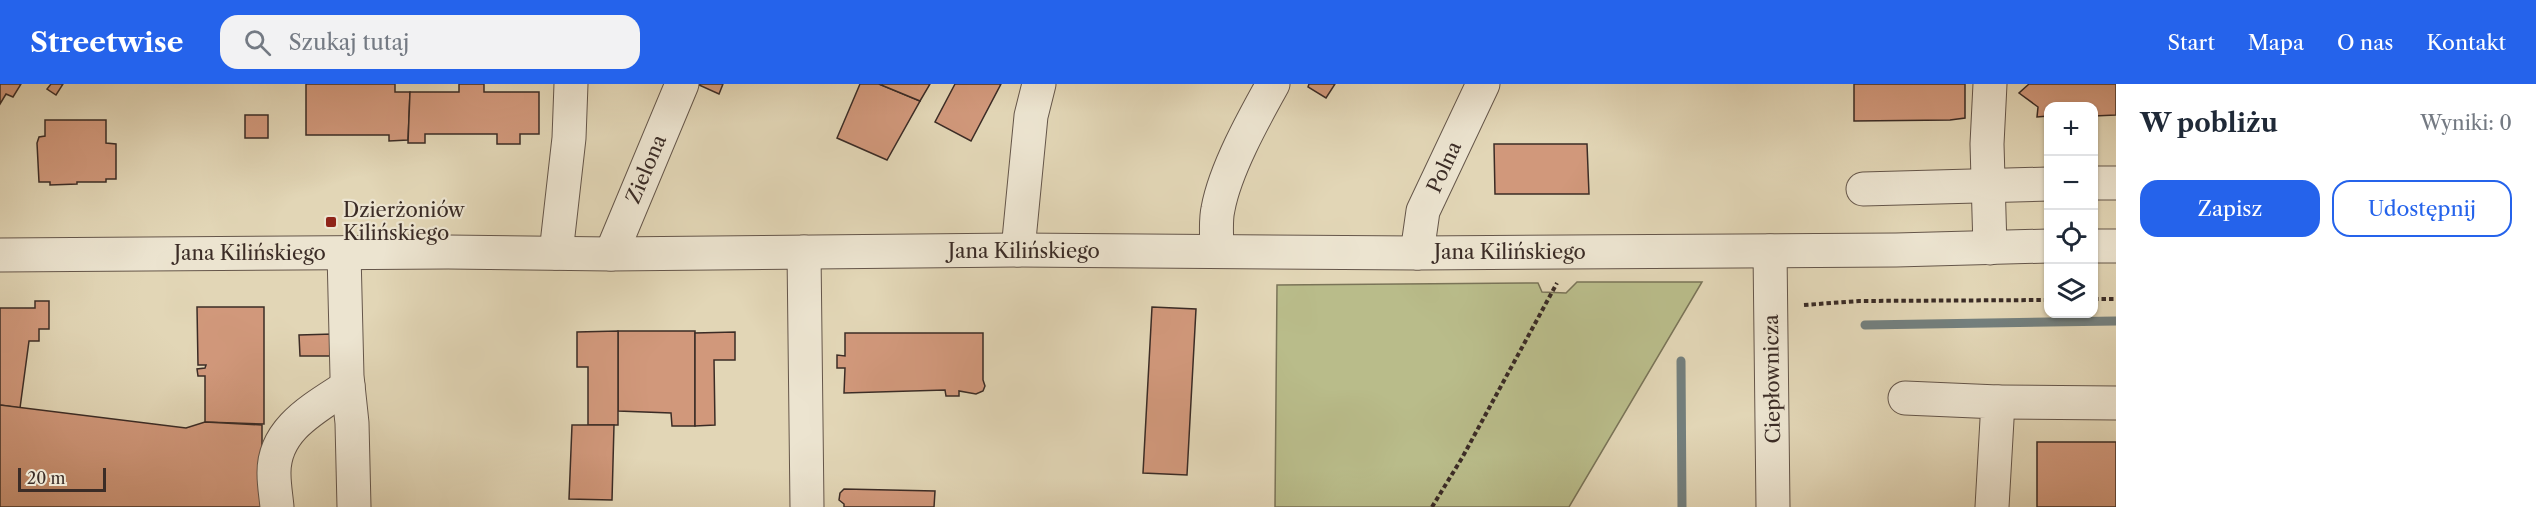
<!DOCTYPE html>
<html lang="pl">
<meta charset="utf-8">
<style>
body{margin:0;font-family:"Libre Caslon Text",serif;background:#f2f2f3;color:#1f2937}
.controls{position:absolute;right:18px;top:18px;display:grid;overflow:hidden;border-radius:12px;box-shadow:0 2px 4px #0004}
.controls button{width:54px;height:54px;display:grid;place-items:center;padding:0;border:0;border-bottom:2px solid #e0e1e3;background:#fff;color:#1f2937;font:30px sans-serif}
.scale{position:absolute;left:18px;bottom:15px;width:88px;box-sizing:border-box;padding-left:6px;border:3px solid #3b2c26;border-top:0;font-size:16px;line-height:21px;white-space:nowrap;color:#3b2c26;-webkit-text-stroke:4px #ece4d0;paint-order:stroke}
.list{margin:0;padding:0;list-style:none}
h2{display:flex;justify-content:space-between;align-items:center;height:78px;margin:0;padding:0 24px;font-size:26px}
h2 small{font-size:20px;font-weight:400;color:#747a83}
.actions{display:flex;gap:12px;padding:18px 24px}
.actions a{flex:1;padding:14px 0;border:2px solid #2563eb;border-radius:18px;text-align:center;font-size:21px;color:#2563eb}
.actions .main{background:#2563eb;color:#fff}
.icon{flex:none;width:33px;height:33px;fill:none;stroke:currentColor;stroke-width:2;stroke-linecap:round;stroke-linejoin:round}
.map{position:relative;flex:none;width:2116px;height:423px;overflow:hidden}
header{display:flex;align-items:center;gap:36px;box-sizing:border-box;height:84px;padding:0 30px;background:#2563eb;color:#fff}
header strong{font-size:28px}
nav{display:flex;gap:33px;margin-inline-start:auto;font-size:21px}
.search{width:420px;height:54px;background:#f2f2f3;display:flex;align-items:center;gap:15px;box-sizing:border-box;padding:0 21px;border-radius:18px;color:#747a83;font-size:22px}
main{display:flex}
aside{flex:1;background:#fff}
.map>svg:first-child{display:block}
.green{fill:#b9bc8a;stroke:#7a7458;stroke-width:1.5}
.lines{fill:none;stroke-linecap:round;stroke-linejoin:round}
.stream{stroke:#737f7d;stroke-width:9}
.building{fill:#d1987b;stroke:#3b2c26;stroke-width:1.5}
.minor-casing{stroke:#65564a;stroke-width:35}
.path{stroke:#3b2c26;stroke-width:4;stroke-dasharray:4.5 3;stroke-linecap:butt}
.minor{stroke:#ece4d0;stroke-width:33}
.poi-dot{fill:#8f2418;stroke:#ece4d0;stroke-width:2}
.labels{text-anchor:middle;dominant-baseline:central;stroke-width:4.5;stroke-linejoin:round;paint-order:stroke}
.street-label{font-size:20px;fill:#3b2c26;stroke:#ece4d0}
.poi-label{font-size:20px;fill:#3b2c26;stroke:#ece4d0;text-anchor:start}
</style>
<header>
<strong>Streetwise</strong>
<div class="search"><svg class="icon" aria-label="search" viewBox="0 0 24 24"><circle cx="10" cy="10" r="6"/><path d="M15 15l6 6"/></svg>Szukaj tutaj</div>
<nav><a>Start</a><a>Mapa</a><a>O nas</a><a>Kontakt</a></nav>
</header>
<main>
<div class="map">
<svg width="2116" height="423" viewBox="0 0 2116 423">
<rect width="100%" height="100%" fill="#e2d6b6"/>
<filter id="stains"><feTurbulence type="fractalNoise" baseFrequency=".00333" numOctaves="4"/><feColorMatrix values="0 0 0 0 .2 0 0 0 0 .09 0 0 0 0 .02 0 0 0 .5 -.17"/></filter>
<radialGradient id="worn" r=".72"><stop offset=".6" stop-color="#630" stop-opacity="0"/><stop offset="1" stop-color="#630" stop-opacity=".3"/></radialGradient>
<!-- green -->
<polygon class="green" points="1577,198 1702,198 1569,423 1275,423 1277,201 1538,199 1542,208 1566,209"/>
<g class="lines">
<!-- stream -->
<g class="stream">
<polyline points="1865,241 2116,237"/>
<polyline points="1681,277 1682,423"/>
</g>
</g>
<!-- building -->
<g class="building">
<polygon points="0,0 21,0 13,13 6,10 0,20"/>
<polygon points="51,0 63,0 56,11 47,5"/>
<polygon points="306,0 395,0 395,8 410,8 408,56 389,57 389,51 306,51"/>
<polygon points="459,0 484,0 484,8 539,8 539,50 520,50 520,60 497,60 497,50 425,50 425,59 408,59 410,8 459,8"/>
<polygon points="697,0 723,0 719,10"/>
<polygon points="860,0 879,0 920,17 887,76 837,54"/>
<polygon points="879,0 930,0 920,17"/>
<polygon points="955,0 1001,0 971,57 935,38"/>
<polygon points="1309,0 1335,0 1326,14 1308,3"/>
<polygon points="1854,0 1965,0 1965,34 1950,36 1854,37"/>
<polygon points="2029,0 2116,0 2116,31 2094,32 2094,22 2048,22 2048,32 2037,33 2038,23 2019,9"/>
<rect x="245" y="31" width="23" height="23"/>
<polygon points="45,36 106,36 106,59 116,60 116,95 106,95 106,98 77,98 77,100 50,101 50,98 39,98 37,59 39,53 45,52"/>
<polygon points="1494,60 1587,60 1589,110 1495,110"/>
<polygon points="35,217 49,217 49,245 39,245 39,257 29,257 20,324 0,321 0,224 35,224"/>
<polygon points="197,223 264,223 264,340 205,338 205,292 198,292 197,285 205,284 206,281 198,281"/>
<polygon points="1152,223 1196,225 1187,391 1143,389"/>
<polygon points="618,247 695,247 695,342 672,342 671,329 618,327"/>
<polygon points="618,247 618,341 588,341 588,283 577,283 577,248"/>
<polygon points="735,248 735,276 714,276 715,341 695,342 695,249"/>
<polygon points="845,249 983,249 983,296 985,302 983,307 976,310 959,307 959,312 946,312 945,306 844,309 845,284 837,284 837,271 845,272"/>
<polygon points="333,250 333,272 300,272 299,251"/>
<polygon points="0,321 186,344 205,338 262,341 262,423 0,423"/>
<polygon points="572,341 614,341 612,416 569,415"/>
<rect x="2037" y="358" width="79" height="65"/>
<polygon points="844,405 935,407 934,423 844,423 844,420 839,416 840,409"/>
</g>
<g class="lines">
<!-- minor casing -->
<g class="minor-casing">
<g id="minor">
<polyline points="2094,99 2116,99"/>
<polyline points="1863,105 2048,100"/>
<polyline points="2094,162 2116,162"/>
<polyline points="1990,164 1987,60 1990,0"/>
<polyline points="1018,166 1031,32 1039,0"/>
<path d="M 1217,167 C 1217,154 1215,138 1218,125 C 1225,86 1254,34 1273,0"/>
<polyline points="1770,167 1773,423"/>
<polyline points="804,168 807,423"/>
<polyline points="344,169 347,292 352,339 354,423"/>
<polyline points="556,169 569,54 571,0"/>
<polyline points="1417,169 1423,127 1483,0"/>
<polyline points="611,170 682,0"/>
<polyline points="0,171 448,168 611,170 1018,166 1417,169 1896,166 2048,162"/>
<polyline points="1905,314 1998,318 1992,423"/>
<polyline points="1998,318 2116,319"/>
<path d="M 277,423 C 276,412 274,401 274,390 C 273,345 315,324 348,302"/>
</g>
</g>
<!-- path -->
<g class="path">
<polyline points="2094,215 2116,215"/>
<polyline points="1804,221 1859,217 2048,216"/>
<polyline points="1432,423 1462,374 1557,199"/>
</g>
<!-- minor -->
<use href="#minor" class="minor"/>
</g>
<!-- markers -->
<rect class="poi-dot" x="325" y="132" width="12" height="12" rx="3"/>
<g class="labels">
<!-- street labels -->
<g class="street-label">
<text transform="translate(1444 83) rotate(-65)">Polna</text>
<text transform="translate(646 85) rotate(-67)">Zielona</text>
<text x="1024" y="167">Jana Kilińskiego</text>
<text x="1510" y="168">Jana Kilińskiego</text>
<text x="250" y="169">Jana Kilińskiego</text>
<text transform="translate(1772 295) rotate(-91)">Ciepłownicza</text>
</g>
<!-- poi labels -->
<g class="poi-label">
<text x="343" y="126">Dzierżoniów<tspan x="343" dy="23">Kilińskiego</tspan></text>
</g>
</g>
<rect width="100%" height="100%" filter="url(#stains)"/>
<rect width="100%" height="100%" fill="url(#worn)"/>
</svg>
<div class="controls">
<button>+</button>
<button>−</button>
<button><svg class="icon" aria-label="locate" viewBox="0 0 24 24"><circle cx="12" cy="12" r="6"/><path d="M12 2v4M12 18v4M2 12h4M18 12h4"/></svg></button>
<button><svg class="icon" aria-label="layers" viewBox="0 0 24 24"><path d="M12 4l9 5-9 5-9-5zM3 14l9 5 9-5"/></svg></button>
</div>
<div class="scale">20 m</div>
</div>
<aside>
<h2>W pobliżu<small>Wyniki: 0</small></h2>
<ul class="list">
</ul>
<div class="actions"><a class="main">Zapisz</a><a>Udostępnij</a></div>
</aside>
</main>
